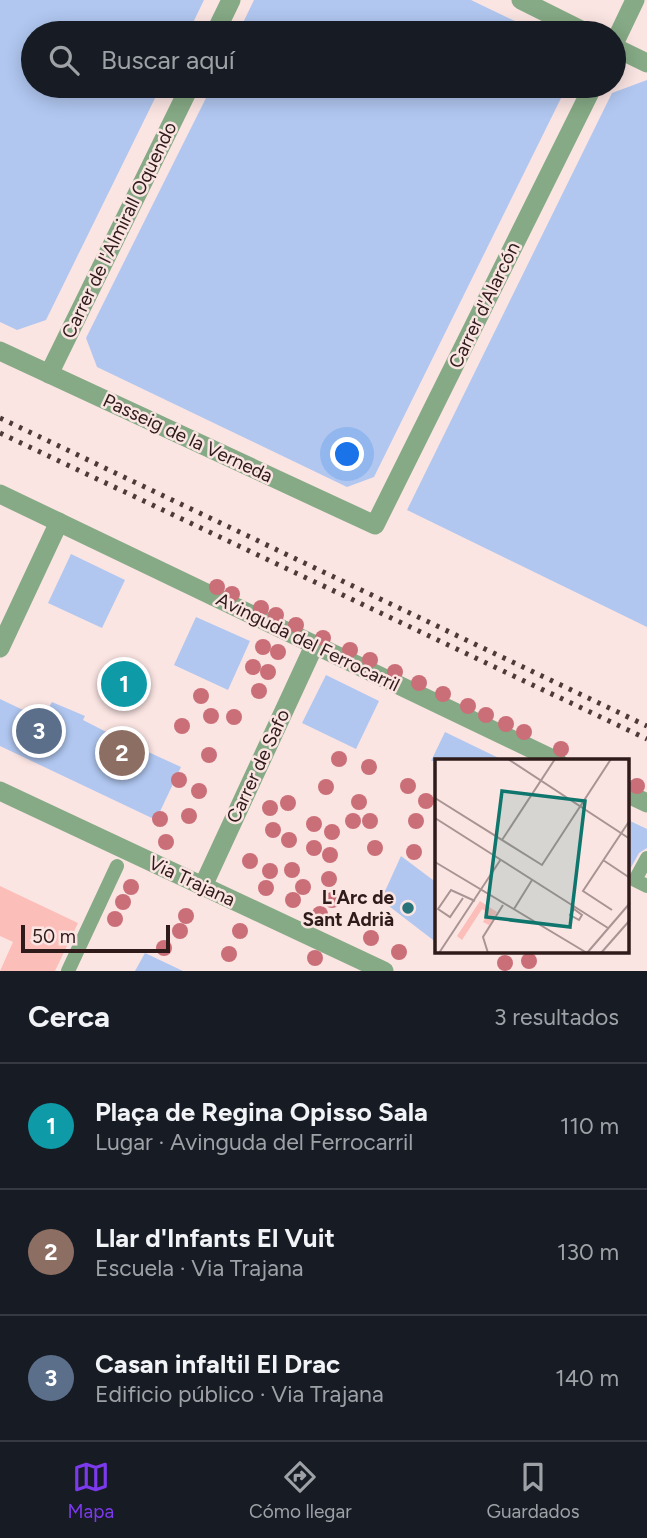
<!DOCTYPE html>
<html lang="es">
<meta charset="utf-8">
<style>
body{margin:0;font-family:Figtree,sans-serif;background:#242831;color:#f1f3f6}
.scale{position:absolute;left:21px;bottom:18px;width:149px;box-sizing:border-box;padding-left:7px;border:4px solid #2f1b1a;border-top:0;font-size:19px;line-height:24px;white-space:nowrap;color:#2f1b1a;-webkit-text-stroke:5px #fbe5e3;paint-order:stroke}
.you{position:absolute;left:348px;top:455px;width:24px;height:24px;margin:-18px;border:5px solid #fff;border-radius:50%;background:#1a73e8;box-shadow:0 0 0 10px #1a73e833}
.badge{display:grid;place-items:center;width:46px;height:46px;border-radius:50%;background:#7c3aed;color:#fff;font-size:23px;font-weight:700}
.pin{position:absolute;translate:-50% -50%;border:4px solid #fff;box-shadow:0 2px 7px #0006}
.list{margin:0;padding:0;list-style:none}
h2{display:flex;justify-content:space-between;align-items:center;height:91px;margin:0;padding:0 28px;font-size:30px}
h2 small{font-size:23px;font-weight:400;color:#9ea1a6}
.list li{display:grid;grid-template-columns:46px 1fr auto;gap:21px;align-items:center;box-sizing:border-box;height:126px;padding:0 28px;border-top:2px solid #363941}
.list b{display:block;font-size:26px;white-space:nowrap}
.list p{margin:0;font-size:23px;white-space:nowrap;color:#9ea1a6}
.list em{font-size:23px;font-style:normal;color:#9ea1a6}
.icon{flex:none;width:38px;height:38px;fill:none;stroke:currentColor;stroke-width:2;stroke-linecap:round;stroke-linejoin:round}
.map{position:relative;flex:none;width:647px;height:971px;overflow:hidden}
.search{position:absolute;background:#171b24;box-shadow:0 4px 18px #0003;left:21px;right:21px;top:21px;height:77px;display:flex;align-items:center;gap:18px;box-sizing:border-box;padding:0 24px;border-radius:38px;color:#9ea1a6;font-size:26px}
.sheet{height:469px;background:#171b24}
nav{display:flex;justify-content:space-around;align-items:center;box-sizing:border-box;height:98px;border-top:2px solid #363941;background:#171b24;font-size:19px;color:#9ea1a6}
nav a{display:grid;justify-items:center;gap:4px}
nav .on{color:#7c3aed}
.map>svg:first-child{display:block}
.green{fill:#fcbeb9}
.building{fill:#b1c7f0}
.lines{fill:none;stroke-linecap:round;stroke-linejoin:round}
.pedestrian{stroke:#86aa85;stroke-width:14}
.minor{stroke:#86aa85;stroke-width:19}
.rail{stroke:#4e3a39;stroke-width:5;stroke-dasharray:3.5 7;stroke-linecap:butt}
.tree{fill:#ca6f78}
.poi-dot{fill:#287279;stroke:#fbe5e3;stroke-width:2.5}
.labels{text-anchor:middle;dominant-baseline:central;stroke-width:5;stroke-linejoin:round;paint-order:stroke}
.street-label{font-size:19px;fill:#2f1b1a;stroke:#fbe5e3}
.poi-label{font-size:19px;font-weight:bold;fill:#2f1b1a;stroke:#fbe5e3;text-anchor:end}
.inset-road{fill:none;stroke:#a99493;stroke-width:2}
.view{fill:#0f766e;fill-opacity:0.15;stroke:#0f766e;stroke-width:3.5}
.inset-edge{fill:none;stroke:#2f1b1a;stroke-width:3.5}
</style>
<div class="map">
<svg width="647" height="971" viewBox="0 0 647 971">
<rect width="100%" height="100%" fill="#fbe5e3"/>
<!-- green -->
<polygon class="green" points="0,886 78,923 55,971 0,971 13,942 0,936"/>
<!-- building -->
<g class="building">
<polygon points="0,0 204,0 188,33 33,33 33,86 161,86 46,320 17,330 0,322"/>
<polygon points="254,0 471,0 540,33 238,33"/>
<polygon points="647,80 647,627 407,510 612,93"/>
<polygon points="212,86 567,86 374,477 347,487 97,367 86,338"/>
<polygon points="71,554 125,580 102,628 48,603"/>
<polygon points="196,617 250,641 228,690 174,665"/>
<polygon points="326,675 379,701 356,749 302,723"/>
<polygon points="0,699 42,719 52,702 85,716 83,720 122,740 181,767 156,820 0,746"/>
<polygon points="445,732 505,761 431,761"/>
<polygon points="628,820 647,829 647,848 639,853 628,873"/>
<polygon points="401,856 437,883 437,943 381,900"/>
<polygon points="145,953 183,971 135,971"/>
</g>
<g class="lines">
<!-- pedestrian -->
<g class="pedestrian">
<polyline points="647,858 635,880 647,886"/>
<polyline points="68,971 117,866"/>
</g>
<!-- minor -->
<g class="minor">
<polyline points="521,0 587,33"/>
<polyline points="215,33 231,0"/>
<polyline points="614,44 635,0"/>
<polyline points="614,47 647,63"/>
<polyline points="0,351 375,525 593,86"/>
<polyline points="49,374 190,86"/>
<polyline points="0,494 557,761"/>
<polyline points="0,648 59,522"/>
<polyline points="0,791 384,971"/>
<polyline points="628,794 647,803"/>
<polyline points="203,886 314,646"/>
</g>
<!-- rail -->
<g class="rail">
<polyline points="0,418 647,726"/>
<polyline points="0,433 647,739"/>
</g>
</g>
<!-- trees -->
<g class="tree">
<circle cx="217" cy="587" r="8"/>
<circle cx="232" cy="594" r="8"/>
<circle cx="261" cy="608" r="8"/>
<circle cx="276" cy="615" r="8"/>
<circle cx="296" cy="625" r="8"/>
<circle cx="323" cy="638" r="8"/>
<circle cx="263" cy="647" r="8"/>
<circle cx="350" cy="650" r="8"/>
<circle cx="278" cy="652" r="8"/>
<circle cx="370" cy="660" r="8"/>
<circle cx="253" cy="667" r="8"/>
<circle cx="268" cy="672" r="8"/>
<circle cx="395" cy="672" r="8"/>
<circle cx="419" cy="683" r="8"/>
<circle cx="259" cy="691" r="8"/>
<circle cx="443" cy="694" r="8"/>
<circle cx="201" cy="696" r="8"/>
<circle cx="468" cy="706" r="8"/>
<circle cx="486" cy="715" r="8"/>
<circle cx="211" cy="716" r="8"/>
<circle cx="234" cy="717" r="8"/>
<circle cx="506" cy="724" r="8"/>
<circle cx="182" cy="726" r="8"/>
<circle cx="524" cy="732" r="8"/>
<circle cx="561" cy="749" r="8"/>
<circle cx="209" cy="755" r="8"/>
<circle cx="339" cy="759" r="8"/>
<circle cx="369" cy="767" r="8"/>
<circle cx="179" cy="780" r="8"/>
<circle cx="408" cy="786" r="8"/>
<circle cx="637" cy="786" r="8"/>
<circle cx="326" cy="787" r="8"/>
<circle cx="199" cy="791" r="8"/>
<circle cx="426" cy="801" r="8"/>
<circle cx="359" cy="802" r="8"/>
<circle cx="288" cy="803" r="8"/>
<circle cx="270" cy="808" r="8"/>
<circle cx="189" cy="816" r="8"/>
<circle cx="160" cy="819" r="8"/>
<circle cx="353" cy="821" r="8"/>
<circle cx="370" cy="821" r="8"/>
<circle cx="416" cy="821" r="8"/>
<circle cx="314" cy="824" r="8"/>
<circle cx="273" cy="830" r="8"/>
<circle cx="332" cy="832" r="8"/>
<circle cx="289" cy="840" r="8"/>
<circle cx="166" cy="842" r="8"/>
<circle cx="314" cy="848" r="8"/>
<circle cx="375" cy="848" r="8"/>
<circle cx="414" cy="852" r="8"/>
<circle cx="330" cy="855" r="8"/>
<circle cx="250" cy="861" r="8"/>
<circle cx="292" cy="870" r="8"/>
<circle cx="270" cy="871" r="8"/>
<circle cx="329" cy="879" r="8"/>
<circle cx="131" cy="887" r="8"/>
<circle cx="303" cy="887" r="8"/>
<circle cx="266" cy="888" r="8"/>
<circle cx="293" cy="900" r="8"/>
<circle cx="332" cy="900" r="8"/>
<circle cx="123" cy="902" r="8"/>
<circle cx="320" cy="914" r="8"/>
<circle cx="186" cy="916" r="8"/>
<circle cx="115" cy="919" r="8"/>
<circle cx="180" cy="931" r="8"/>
<circle cx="240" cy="931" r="8"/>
<circle cx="371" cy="938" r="8"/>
<circle cx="164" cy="948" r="8"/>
<circle cx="399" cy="952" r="8"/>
<circle cx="229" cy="954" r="8"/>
<circle cx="315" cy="958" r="8"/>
<circle cx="529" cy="961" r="8"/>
<circle cx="505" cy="963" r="8"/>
</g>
<!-- markers -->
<circle class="poi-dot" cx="408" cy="908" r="7"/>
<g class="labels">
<!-- street labels -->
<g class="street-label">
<text transform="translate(119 230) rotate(-64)">Carrer de l'Almirall Oquendo</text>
<text transform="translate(484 305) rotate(-64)">Carrer d'Alarcón</text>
<text transform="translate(188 438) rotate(25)">Passeig de la Verneda</text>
<text transform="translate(308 642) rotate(26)">Avinguda del Ferrocarril</text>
<text transform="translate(258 766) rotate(-65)">Carrer de Safo</text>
<text transform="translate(192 881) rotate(25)">Via Trajana</text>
</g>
<!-- poi labels -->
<g class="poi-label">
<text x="394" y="897">L'Arc de<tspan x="394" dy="22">Sant Adrià</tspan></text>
</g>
</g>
<!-- overview -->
<g transform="translate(435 759)">
<rect width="194" height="194" fill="#fbe5e3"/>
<path d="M 45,142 L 62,153 L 54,166 L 48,163 L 53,154 L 47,150 L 27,181 L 22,177 Z" fill="#fcbeb9"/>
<path class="inset-road" d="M 73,0 L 195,80M 0,39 L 107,106 L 176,0M 0,59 L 173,169M 67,81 L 120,0M 168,101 L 195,119M 0,103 L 152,194M 28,139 L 15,158 L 3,150 L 16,131 L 40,142M 79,150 L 97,121M 139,150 L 147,156 L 144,161 L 135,156 ZM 177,151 L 148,132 L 195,61M 4,194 L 66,100M 53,194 L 48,178 L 68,146M 152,194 L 195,144M 166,194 L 195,161"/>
<path class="view" d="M 67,32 L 150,42 L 135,168 L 51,158 Z"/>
<rect width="194" height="194" class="inset-edge"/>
</g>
</svg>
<div class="scale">50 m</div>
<div class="you"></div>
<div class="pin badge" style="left:124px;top:684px;background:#0f9aa8">1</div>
<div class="pin badge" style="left:122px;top:753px;background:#8d6e63">2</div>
<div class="pin badge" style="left:39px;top:731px;background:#5c6f8a">3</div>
<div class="search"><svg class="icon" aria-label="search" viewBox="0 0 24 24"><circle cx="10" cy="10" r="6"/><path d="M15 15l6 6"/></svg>Buscar aquí</div>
</div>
<section class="sheet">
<h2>Cerca<small>3 resultados</small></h2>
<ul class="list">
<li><span class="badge" style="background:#0f9aa8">1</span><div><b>Plaça de Regina Opisso Sala</b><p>Lugar · Avinguda del Ferrocarril</p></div><em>110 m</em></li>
<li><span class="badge" style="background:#8d6e63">2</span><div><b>Llar d'Infants El Vuit</b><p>Escuela · Via Trajana</p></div><em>130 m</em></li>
<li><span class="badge" style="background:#5c6f8a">3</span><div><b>Casan infaltil El Drac</b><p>Edificio público · Via Trajana</p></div><em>140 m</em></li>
</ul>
</section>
<nav>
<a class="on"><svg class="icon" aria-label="map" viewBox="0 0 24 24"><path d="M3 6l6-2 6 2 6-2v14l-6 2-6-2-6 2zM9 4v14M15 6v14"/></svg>Mapa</a>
<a><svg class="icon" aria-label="directions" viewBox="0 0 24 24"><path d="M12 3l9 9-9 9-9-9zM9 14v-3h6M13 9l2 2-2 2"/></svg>Cómo llegar</a>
<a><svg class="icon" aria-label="saved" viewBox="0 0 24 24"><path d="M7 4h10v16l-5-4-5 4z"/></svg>Guardados</a>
</nav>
